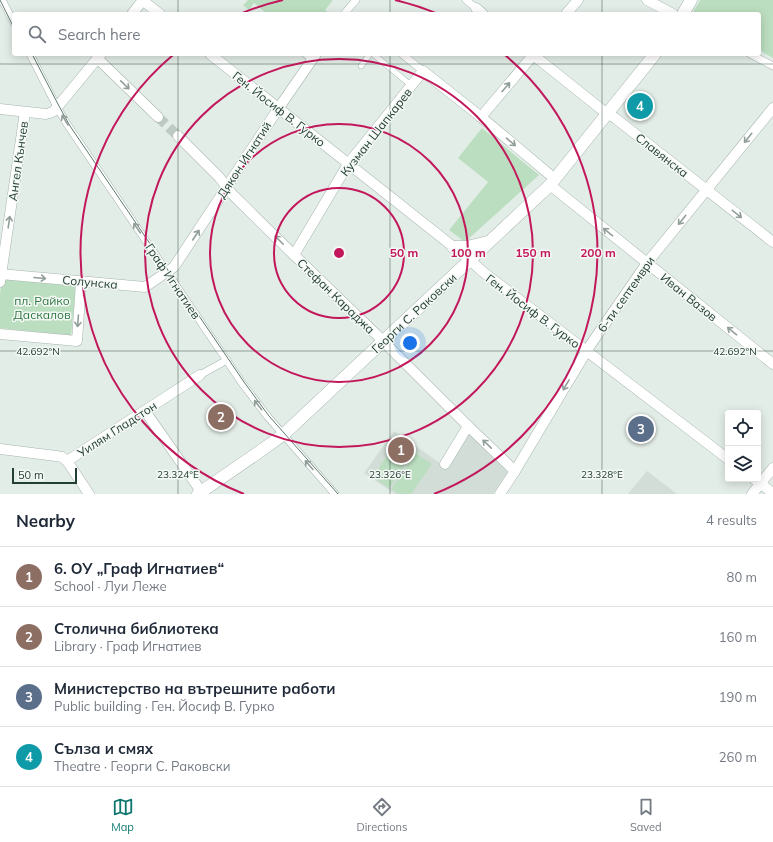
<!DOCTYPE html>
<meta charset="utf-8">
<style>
body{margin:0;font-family:Mulish,sans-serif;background:#f2f2f3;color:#1f2937}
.controls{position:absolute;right:12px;bottom:12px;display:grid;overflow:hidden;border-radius:4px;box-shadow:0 2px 10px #0003}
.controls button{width:36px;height:36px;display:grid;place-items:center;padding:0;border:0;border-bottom:1px solid #e0e1e3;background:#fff;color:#1f2937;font:20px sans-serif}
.scale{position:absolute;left:12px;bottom:10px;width:65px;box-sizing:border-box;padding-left:4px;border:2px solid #233e33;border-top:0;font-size:11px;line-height:14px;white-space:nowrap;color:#233e33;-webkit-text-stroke:3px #f4f9f6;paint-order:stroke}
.you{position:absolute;left:410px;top:343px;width:14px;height:14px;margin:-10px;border:3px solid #fff;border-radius:50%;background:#1a73e8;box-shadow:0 0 0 6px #1a73e833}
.badge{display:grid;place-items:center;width:26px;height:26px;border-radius:50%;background:#0f766e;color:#fff;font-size:13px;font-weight:700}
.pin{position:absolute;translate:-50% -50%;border:2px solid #fff;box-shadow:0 1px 4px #0006}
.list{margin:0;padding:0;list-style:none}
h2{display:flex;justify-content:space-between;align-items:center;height:52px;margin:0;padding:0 16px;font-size:17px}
h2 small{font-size:13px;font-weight:400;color:#747a83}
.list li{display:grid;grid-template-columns:26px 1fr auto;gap:12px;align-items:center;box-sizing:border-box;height:60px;padding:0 16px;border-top:1px solid #e0e1e3}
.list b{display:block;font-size:15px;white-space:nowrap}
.list p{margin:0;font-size:13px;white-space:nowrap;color:#747a83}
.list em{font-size:13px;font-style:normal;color:#747a83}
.icon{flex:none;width:22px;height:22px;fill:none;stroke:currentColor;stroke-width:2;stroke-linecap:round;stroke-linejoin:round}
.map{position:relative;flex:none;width:773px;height:494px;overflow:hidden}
.search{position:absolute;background:#fff;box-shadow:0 2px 10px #0003;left:12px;right:12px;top:12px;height:44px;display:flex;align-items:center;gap:10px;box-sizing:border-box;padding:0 14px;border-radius:4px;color:#747a83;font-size:15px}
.sheet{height:292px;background:#fff}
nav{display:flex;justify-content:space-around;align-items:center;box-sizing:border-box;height:56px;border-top:1px solid #e0e1e3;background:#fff;font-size:11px;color:#747a83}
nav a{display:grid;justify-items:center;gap:2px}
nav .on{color:#0f766e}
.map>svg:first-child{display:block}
.built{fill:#d1ddd6}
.green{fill:#bcdec0}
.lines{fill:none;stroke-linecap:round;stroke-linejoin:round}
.minor-tunnel{stroke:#bdcac3;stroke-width:10;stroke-dasharray:10 5;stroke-linecap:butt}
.service-casing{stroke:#a6b5ad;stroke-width:6}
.pedestrian-casing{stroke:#a6b5ad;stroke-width:8}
.minor-casing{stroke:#a6b5ad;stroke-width:11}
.tertiary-casing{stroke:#a6b5ad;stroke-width:13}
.service{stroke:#fff;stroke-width:5}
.pedestrian{stroke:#fff;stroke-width:7}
.minor{stroke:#fff;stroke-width:10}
.tertiary{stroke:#fff;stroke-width:12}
.tram{stroke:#5d7a6e;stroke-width:1}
.oneway{stroke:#919e99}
.ticks{fill:none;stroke:#233e33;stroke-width:1;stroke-opacity:0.45}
.ring{fill:none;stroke:#c2185b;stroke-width:2}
.labels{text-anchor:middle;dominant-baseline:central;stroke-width:3;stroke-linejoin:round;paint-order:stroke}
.street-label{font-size:12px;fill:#233e33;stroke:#f4f9f6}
.park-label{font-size:12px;fill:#2d763e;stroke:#f4f9f6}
.ticks-label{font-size:10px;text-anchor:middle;fill:#233e33;stroke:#f4f9f6;stroke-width:3;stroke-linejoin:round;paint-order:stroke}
.centre{fill:#c2185b;stroke:#f4f9f6;stroke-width:2}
.ring-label{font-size:12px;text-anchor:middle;font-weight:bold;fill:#c2185b;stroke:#f4f9f6;stroke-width:3;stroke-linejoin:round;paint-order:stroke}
</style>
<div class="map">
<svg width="773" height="494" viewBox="0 0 773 494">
<rect width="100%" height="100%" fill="#e3ede7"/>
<!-- built -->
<g class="built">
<polygon points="394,431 447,468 470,432 509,469 493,494 395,494 364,473"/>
<polygon points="647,471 677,494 628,494"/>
</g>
<!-- green -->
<g class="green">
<polygon points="248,0 333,0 325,10 330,14 267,14 254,3 249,10 243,5"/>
<polygon points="700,0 773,0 773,58 759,50 759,14 692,14"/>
<polygon points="482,128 539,175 465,242 449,230 488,182 458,158"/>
<polygon points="2,278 76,285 71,336 0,328 0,295"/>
<polygon points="397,441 414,452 389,488 373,477"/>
<polygon points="415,453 432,464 411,494 399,494 391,489"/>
</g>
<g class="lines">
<!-- minor-tunnel -->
<polyline class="minor-tunnel" points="158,117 178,136"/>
<!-- service casing -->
<g class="service-casing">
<g id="service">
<polyline points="304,54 312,60"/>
<polyline points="373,54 412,86"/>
<polyline points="361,66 370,54"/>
</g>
</g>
<!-- pedestrian casing -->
<g class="pedestrian-casing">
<g id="pedestrian">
<polyline points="2,0 14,23"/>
<polyline points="466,0 476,8"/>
<polyline points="344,14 356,0"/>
<polyline points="30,54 57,107 67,124 242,383 268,417 335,494"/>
<polyline points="402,54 423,71"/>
<polyline points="750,54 773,66"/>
<polyline points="200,375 227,360"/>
</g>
</g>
<!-- minor casing -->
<g class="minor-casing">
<g id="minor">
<polyline points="142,0 160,14"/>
<polyline points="647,0 673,14"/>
<polyline points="476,8 483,14"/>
<polyline points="132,14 143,0"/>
<polyline points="566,14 578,0"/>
<polyline points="210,54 470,260 483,272 728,459"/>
<polyline points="532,54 601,109 615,118 773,242"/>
<polyline points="97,58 158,117"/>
<polyline points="0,109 46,114 50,113 54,111 101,54"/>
<polyline points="481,117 534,54"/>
<polyline points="178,136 219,177 232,194 294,255 378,336 468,426 515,471"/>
<polyline points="550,185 773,364"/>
<polyline points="294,255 348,164 423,71 481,117 555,179"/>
<polyline points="0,274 145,287 174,267 278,109 316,54"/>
<polyline points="0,282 25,112"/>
<polyline points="0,334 77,341 81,282"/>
<polyline points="145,411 203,494"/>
<polyline points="0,449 56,456 62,457 67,461 89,494"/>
<polyline points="67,461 200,375"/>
<polyline points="445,464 468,426"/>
<polyline points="754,479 773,493"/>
<polyline points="500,494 515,471 589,347 647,263 773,108"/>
<polyline points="752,494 773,468"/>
</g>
</g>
<!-- tertiary casing -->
<g class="tertiary-casing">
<g id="tertiary">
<polyline points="683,14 691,0"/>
<polyline points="453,247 467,247 488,242"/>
<polyline points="198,494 259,452 284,434 550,185 655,54"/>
</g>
</g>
<!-- service -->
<use href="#service" class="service"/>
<!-- pedestrian -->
<use href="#pedestrian" class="pedestrian"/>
<!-- minor -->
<use href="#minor" class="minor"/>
<!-- tertiary -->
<use href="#tertiary" class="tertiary"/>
<!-- tram -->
<g class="tram">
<polyline points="0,0 14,28"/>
<polyline points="32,54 59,106 70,126 244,382 269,416 338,494"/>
</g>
</g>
<!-- one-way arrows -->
<defs><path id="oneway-shaft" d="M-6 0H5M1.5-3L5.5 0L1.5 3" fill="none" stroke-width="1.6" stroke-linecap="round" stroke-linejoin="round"/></defs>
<g class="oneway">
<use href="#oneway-shaft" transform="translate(125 85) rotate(44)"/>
<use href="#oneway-shaft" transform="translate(506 87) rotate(-50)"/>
<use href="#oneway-shaft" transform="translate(65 120) rotate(-121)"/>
<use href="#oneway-shaft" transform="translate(748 138) rotate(129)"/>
<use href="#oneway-shaft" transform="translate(511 142) rotate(40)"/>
<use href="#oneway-shaft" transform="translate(737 214) rotate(38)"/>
<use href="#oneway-shaft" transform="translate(682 220) rotate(129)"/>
<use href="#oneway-shaft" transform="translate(9 222) rotate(-82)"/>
<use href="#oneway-shaft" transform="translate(137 228) rotate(-124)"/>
<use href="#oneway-shaft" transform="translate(608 232) rotate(-141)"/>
<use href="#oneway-shaft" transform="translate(196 235) rotate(-57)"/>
<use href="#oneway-shaft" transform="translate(279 240) rotate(-135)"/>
<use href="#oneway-shaft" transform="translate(40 278) rotate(5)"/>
<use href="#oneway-shaft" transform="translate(78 321) rotate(94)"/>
<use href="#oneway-shaft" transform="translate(732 331) rotate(-141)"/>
<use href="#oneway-shaft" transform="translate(566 385) rotate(121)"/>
<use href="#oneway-shaft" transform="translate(258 405) rotate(-128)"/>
<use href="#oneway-shaft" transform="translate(487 444) rotate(-136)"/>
<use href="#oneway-shaft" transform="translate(309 465) rotate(-131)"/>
</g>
<!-- ticks -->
<path class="ticks" d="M 178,0 L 178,14M 390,0 L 390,14M 602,0 L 602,14M 178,54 L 178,494M 390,54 L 390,494M 602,54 L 602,494M 0,64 L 773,64M 0,351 L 773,351"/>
<!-- distance rings -->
<g class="ring">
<circle cx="339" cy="253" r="65"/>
<circle cx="339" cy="253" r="129"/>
<circle cx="339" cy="253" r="194"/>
<path d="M244 494A259 259 0 0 1 173 55M240 14A259 259 0 0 1 283 0M395 0A259 259 0 0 1 438 14M505 55A259 259 0 0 1 434 494"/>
</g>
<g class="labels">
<!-- street labels -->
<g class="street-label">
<text transform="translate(279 109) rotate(38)">Ген. Йосиф В. Гурко</text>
<text transform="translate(376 132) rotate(-52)">Кузман Шапкарев</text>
<text transform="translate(662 155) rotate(38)">Славянска</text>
<text transform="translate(244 160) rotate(-57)">Дякон Игнатий</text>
<text transform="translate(18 161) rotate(-82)">Ангел Кънчев</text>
<text transform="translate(173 281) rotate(56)">Граф Игнатиев</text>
<text transform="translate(90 282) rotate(5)">Солунска</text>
<text transform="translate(626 294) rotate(-55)">6-ти септември</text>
<text transform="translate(336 296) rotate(44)">Стефан Караджа</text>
<text transform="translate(689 297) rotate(39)">Иван Вазов</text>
<text transform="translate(533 311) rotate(37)">Ген. Йосиф В. Гурко</text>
<text transform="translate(414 313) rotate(-43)">Георги С. Раковски</text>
<text transform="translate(117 429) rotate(-33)">Уилям Гладстон</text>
</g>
<!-- park labels -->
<g class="park-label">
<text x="42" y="300">пл. Райко<tspan x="42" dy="14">Даскалов</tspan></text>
</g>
</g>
<g class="ticks-label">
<text x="38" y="355">42.692°N</text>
<text x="735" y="355">42.692°N</text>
<text x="178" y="478">23.324°E</text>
<text x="390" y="478">23.326°E</text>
<text x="602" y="478">23.328°E</text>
</g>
<circle cx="339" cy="253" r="6" class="centre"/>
<g class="ring-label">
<text x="404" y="257">50 m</text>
<text x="468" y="257">100 m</text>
<text x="533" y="257">150 m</text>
<text x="598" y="257">200 m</text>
</g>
</svg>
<div class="controls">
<button><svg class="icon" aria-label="locate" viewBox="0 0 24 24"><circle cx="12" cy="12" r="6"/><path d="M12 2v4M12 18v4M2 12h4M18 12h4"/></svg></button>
<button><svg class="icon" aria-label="layers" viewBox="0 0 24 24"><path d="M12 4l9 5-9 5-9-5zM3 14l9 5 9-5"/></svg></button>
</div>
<div class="scale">50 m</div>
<div class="you"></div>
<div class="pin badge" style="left:401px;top:450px;background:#8d6e63">1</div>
<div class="pin badge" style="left:221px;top:417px;background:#8d6e63">2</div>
<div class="pin badge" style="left:641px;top:429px;background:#5c6f8a">3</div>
<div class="pin badge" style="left:640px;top:106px;background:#0f9aa8">4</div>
<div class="search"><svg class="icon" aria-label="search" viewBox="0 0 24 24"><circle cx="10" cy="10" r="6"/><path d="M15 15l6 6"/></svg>Search here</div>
</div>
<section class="sheet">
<h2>Nearby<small>4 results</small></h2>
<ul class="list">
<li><span class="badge" style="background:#8d6e63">1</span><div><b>6. ОУ „Граф Игнатиев“</b><p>School · Луи Леже</p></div><em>80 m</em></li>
<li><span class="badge" style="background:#8d6e63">2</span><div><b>Столична библиотека</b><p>Library · Граф Игнатиев</p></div><em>160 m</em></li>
<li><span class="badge" style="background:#5c6f8a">3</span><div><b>Министерство на вътрешните работи</b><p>Public building · Ген. Йосиф В. Гурко</p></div><em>190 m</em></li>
<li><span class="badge" style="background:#0f9aa8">4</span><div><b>Сълза и смях</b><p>Theatre · Георги С. Раковски</p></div><em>260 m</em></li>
</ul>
</section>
<nav>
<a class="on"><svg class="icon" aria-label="map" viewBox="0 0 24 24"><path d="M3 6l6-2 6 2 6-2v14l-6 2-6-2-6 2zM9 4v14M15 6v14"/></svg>Map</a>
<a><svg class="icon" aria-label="directions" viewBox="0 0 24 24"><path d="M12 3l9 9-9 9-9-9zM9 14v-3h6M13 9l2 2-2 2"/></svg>Directions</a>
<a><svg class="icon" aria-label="saved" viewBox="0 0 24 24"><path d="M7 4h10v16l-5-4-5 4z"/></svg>Saved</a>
</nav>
